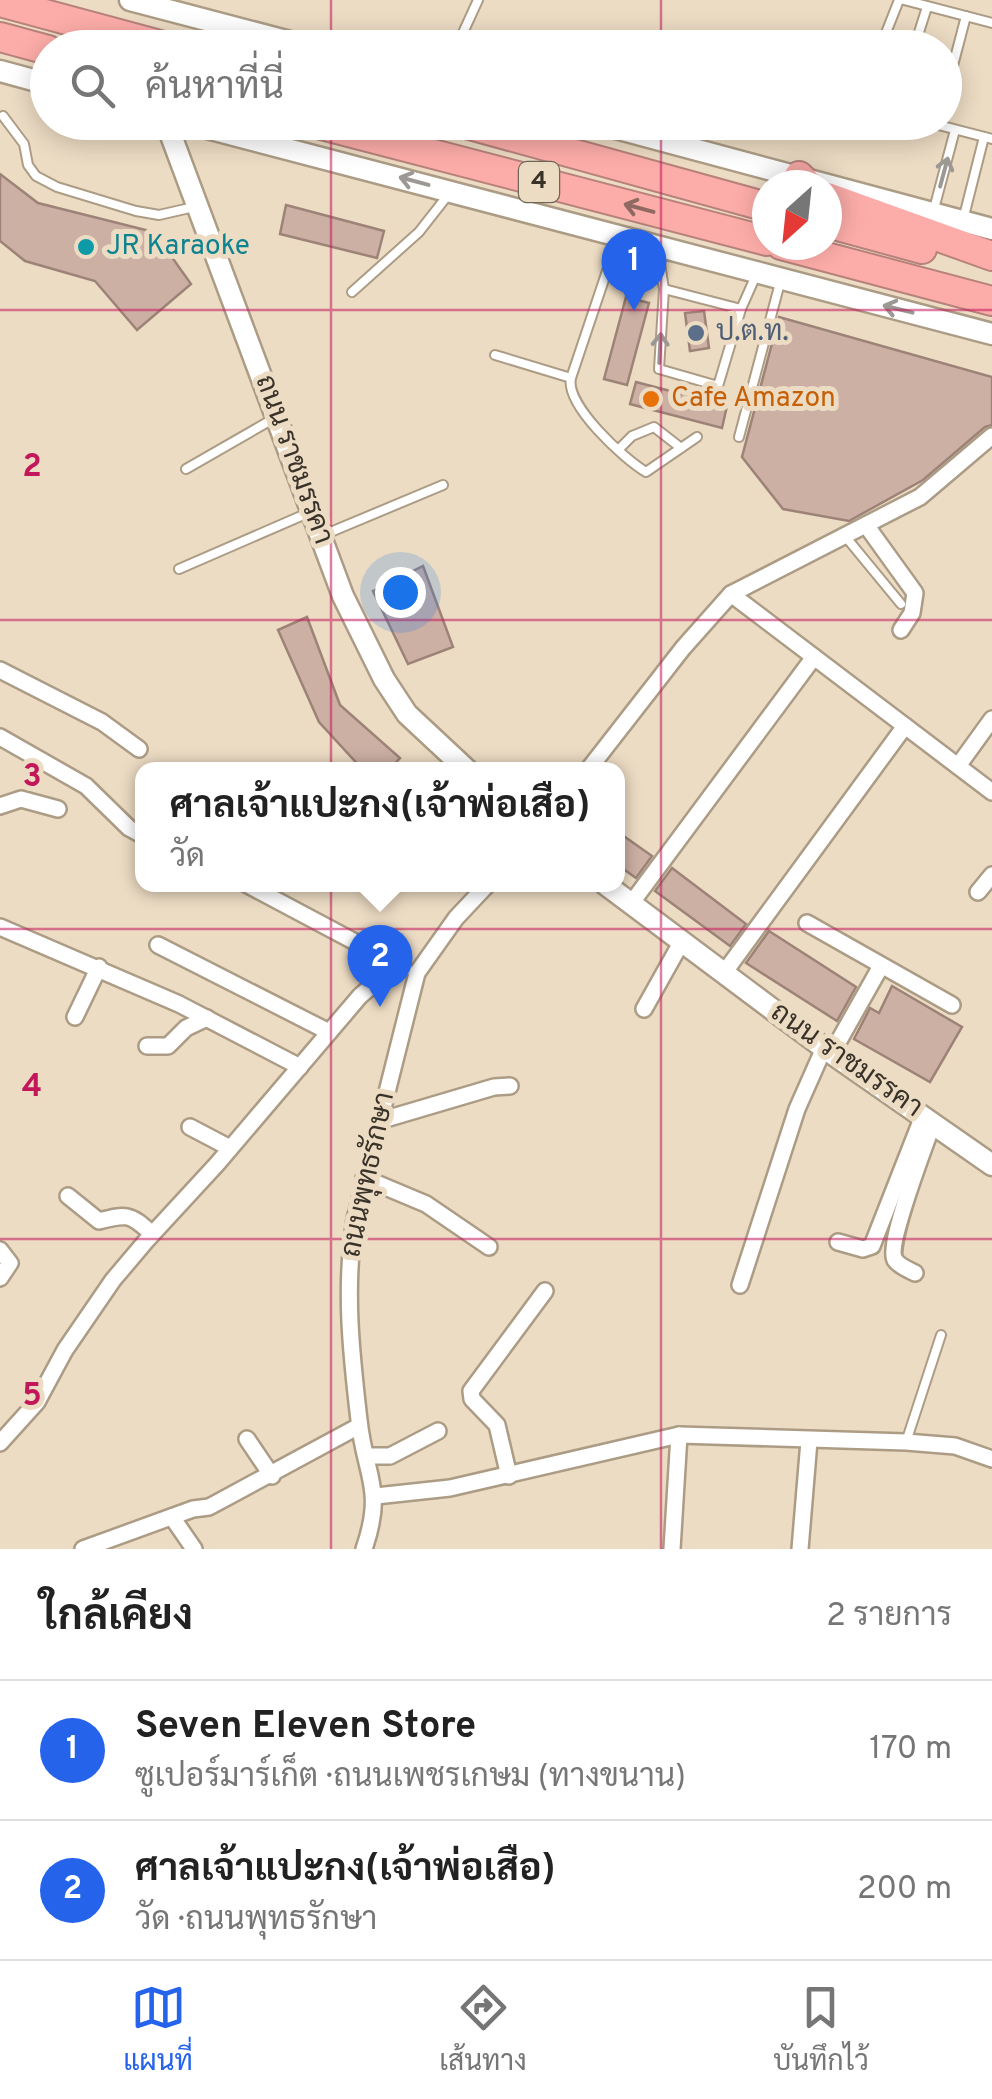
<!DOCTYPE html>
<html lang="th">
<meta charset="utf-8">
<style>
body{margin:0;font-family:Overpass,Sarabun,sans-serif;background:#f6f6f6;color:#222}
.compass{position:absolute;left:752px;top:170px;width:90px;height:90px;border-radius:50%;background:#fff;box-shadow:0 5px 25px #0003;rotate:207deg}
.you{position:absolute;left:400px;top:592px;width:35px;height:35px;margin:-25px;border:8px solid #fff;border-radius:50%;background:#1a73e8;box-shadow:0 0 0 15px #1a73e833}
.badge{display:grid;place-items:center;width:65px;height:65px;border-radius:50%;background:#2563eb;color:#fff;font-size:32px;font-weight:700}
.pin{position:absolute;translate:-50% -82px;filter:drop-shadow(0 2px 5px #0008)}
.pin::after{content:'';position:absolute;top:52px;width:35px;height:30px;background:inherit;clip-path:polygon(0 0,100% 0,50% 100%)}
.popup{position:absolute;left:135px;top:762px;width:490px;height:130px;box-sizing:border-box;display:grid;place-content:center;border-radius:20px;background:#fff;filter:drop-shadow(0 2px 8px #0005);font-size:32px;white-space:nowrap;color:#767676}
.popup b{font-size:38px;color:#222}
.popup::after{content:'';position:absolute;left:50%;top:100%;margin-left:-20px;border:20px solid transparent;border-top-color:#fff}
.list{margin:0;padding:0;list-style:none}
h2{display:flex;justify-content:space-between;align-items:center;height:130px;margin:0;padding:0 40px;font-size:42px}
h2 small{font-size:32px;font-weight:400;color:#767676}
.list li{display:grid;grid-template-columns:65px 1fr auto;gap:30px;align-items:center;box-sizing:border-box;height:140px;padding:0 40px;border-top:2px solid #e0e0e0}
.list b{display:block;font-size:38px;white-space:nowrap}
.list p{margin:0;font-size:32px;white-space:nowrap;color:#767676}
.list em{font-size:32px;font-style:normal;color:#767676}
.icon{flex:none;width:55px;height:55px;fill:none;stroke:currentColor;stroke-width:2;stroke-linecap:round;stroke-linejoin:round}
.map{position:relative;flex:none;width:992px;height:1549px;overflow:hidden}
.search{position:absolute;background:#fff;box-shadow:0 5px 25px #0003;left:30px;right:30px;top:30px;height:110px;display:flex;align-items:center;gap:25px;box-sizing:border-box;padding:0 35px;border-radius:55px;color:#767676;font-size:38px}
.sheet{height:410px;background:#fff}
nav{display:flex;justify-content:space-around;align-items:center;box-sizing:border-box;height:140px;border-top:2px solid #e0e0e0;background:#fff;font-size:28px;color:#767676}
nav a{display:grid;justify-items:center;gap:5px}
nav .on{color:#2563eb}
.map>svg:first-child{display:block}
.building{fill:#ccb0a4;stroke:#9d8377;stroke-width:2.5}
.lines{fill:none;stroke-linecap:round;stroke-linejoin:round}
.lane-casing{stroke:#ac9c85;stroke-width:12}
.street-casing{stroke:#ac9c85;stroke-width:20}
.secondary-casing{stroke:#ac9c85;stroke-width:25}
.highway-casing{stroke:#b8827c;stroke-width:32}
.lane{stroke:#fff;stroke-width:8}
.street{stroke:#fff;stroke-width:15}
.secondary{stroke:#fff;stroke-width:20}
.highway{stroke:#fdada9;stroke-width:28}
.oneway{stroke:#9c9894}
.oneway2{stroke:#916963}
.grid{fill:none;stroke:#c2185b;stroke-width:2.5;stroke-opacity:0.55}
.culture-dot{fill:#0f9aa8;stroke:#eddcc4;stroke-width:4}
.service-dot{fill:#5c6f8a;stroke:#eddcc4;stroke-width:4}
.food-dot{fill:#e8710a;stroke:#eddcc4;stroke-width:4}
.labels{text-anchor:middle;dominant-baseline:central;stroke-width:10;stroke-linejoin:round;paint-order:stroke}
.shield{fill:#eddcc4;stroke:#6f6558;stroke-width:2.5}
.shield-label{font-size:25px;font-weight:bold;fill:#393229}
.culture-label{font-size:28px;fill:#0d838f;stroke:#eddcc4;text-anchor:start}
.service-label{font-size:28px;fill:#4e5e75;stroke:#eddcc4;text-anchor:start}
.food-label{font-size:28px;fill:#c56008;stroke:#eddcc4;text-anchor:start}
.street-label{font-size:28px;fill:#393229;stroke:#eddcc4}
.grid-label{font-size:32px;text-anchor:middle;font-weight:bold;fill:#c2185b;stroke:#eddcc4;stroke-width:10;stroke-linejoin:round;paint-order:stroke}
</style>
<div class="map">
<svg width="992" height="1549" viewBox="0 0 992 1549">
<rect width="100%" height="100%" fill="#eddcc4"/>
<!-- building -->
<g class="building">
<polygon points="0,174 38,203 154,232 191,284 137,330 95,281 25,261 0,241"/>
<polygon points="286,205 384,231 377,258 280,234"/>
<polygon points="626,297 649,303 627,385 604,379"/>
<polygon points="704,311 709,348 690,351 685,313"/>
<polygon points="779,317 992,377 992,425 985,427 923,480 849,521 783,509 742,457"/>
<polygon points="636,382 727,406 722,428 630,404"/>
<polygon points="423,566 453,647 408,664 373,591"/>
<polygon points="307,617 340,705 400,758 389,770 363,770 319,722 278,630"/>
<polygon points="618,832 652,856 636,878 618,865"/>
<polygon points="672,868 746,924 730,946 655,891"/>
<polygon points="769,931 856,987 837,1021 746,963"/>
<polygon points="892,986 962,1027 930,1082 854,1039 870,1008 879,1013"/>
</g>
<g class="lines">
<!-- lane casing -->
<g class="lane-casing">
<g id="lane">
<polyline points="904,0 992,23"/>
<polyline points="456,48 478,0"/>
<polyline points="880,48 899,0"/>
<polyline points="914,48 927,7"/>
<polyline points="944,100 966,16"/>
<polyline points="3,116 24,144 28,165 36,176 57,187 136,211 159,215 194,207"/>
<polyline points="927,122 992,139"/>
<polyline points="934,209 955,130"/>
<polyline points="963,220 984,137"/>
<path d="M 618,238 L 571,378 C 565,405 624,459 646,472 L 697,437"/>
<polyline points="658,251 664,289 659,369 718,386 741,309 757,273"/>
<polyline points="664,289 741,309"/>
<polyline points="352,292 419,232 448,195"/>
<polyline points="495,355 571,378"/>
<polyline points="739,437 781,279"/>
<polyline points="618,450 632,436 654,427 681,448"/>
<polyline points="186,469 273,419"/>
<polyline points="321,536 443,485"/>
<polyline points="845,536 901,604"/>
<polyline points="179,569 308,513"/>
<polyline points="906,1442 941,1335"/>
</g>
</g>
<!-- street casing -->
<g class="street-casing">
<g id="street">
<polyline points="866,525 915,593 912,613 901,630"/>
<polyline points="731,594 992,792"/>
<polyline points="0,670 102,722 139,749"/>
<polyline points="0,737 86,786 129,828 142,835"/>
<polyline points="958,766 992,719"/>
<polyline points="588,770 683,648 731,594 920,497 992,436"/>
<polyline points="0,806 21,799 58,809"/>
<polyline points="246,884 404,968"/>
<polyline points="978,892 992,875"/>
<polyline points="630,905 814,657"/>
<polyline points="807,923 952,1005"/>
<polyline points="0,927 179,1004 300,1067"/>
<polyline points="158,945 329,1032"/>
<polyline points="724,973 905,726"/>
<polyline points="644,1009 681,943"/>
<polyline points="75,1017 99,967"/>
<polyline points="147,1046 168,1046 186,1028 207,1018"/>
<polyline points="832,1053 881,966"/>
<polyline points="379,1121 494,1087 510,1086"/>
<polyline points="190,1127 230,1148"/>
<polyline points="364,1178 426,1204 489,1247"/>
<path d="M 68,1196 L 99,1221 C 126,1214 130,1213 152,1234"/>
<polyline points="838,1242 863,1249 872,1246 923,1116"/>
<polyline points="0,1250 10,1263 0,1278"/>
<path d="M 915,1273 C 909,1270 899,1266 895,1260 C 886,1246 926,1143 933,1123"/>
<polyline points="740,1285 797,1109 824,1048"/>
<polyline points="247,1439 272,1476"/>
<polyline points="0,1443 37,1402 65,1350 113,1280 146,1241 217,1164 360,996 396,965"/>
<polyline points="367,1456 390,1456 438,1431"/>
<polyline points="509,1476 497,1425 472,1399 471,1391 545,1291"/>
<polyline points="376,1496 450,1488 679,1435 906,1442 955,1446 992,1459"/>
<polyline points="172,1517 194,1549"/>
<polyline points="83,1549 193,1509 209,1507 359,1426"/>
<path d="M 364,1549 C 385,1488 365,1477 359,1420 C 351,1352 344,1287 355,1219 L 417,973 L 456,918 L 488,884"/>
<polyline points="672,1549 679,1435"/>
<polyline points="800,1549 809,1441"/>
</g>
</g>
<!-- secondary casing -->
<g class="secondary-casing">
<g id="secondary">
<polyline points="130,0 313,48"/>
<polyline points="0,71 48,84"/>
<polyline points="166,122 343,596 384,679 407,714 467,770"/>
<polyline points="184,122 992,334"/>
<polyline points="593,122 992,229"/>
<polyline points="605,884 824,1048 992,1165"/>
</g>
</g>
<!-- highway casing -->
<g class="highway-casing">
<g id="highway">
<polyline points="0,2 171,48"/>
<polyline points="0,37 48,50"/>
<polyline points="310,122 767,241"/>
<polyline points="459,122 767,207"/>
<polyline points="799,176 808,185"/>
<polyline points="827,197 992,256"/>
<polyline points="827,223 922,249"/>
<polyline points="781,245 992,301"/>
</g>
</g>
<!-- lane -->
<use href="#lane" class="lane"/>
<!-- street -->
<use href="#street" class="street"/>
<!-- secondary -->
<use href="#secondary" class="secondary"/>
<!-- highway -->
<use href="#highway" class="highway"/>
</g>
<!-- one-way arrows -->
<defs><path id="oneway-shaft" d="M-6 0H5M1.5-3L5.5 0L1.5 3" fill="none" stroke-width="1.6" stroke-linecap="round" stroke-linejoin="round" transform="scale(2.5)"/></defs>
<g class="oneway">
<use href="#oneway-shaft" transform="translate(944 172) rotate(-75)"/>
<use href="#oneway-shaft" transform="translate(414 181) rotate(-165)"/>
<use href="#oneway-shaft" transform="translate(898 309) rotate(-166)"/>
<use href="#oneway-shaft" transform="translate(660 348) rotate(-87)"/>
</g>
<use class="oneway2" href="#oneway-shaft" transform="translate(639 208) rotate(-165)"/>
<!-- grid -->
<path class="grid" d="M 331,0 L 331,48M 661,0 L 661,48M 331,122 L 331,1549M 661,122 L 661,1549M 0,310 L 992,310M 0,620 L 992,620M 0,929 L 992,929M 0,1239 L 992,1239"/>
<!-- markers -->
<circle class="culture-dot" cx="86" cy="247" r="10"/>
<circle class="service-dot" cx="696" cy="333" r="10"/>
<circle class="food-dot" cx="651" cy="399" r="10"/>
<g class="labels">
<!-- shield labels -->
<rect class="shield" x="519" y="162" width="40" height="40" rx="8"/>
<g class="shield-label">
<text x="539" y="182">4</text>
</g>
<!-- culture labels -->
<g class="culture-label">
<text x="106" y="247">JR Karaoke</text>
</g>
<!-- service labels -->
<g class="service-label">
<text x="716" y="333">ป.ต.ท.</text>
</g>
<!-- food labels -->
<g class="food-label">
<text x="671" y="399">Cafe Amazon</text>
</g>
<!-- street labels -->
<g class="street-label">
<text transform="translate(293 460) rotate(70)">ถนน ราชมรรคา</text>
<text transform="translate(846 1061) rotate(35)">ถนน ราชมรรคา</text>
<text transform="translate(369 1175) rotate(-78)">ถนนพุทธรักษา</text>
</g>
</g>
<g class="grid-label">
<text x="32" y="476">2</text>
<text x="32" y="786">3</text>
<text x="32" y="1096">4</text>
<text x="32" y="1405">5</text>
</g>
</svg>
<svg class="compass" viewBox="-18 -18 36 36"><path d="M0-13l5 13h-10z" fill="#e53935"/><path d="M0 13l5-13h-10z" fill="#767676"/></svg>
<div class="you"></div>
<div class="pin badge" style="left:634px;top:311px">1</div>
<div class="pin badge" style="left:380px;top:1007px">2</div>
<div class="popup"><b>ศาลเจ้าแปะกง(เจ้าพ่อเสือ)</b>วัด</div>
<div class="search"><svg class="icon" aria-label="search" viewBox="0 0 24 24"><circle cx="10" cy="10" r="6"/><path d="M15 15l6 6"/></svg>ค้นหาที่นี่</div>
</div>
<section class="sheet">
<h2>ใกล้เคียง<small>2 รายการ</small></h2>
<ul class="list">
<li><span class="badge">1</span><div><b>Seven Eleven Store</b><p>ซูเปอร์มาร์เก็ต · ถนนเพชรเกษม (ทางขนาน)</p></div><em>170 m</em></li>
<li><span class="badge">2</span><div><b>ศาลเจ้าแปะกง(เจ้าพ่อเสือ)</b><p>วัด · ถนนพุทธรักษา</p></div><em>200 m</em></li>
</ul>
</section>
<nav>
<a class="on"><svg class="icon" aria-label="map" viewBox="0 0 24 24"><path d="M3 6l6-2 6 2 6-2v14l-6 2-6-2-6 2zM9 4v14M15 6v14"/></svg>แผนที่</a>
<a><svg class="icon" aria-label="directions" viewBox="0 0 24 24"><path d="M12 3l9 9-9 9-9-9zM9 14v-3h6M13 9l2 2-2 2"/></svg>เส้นทาง</a>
<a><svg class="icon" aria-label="saved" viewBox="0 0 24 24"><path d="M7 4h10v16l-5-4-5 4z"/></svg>บันทึกไว้</a>
</nav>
